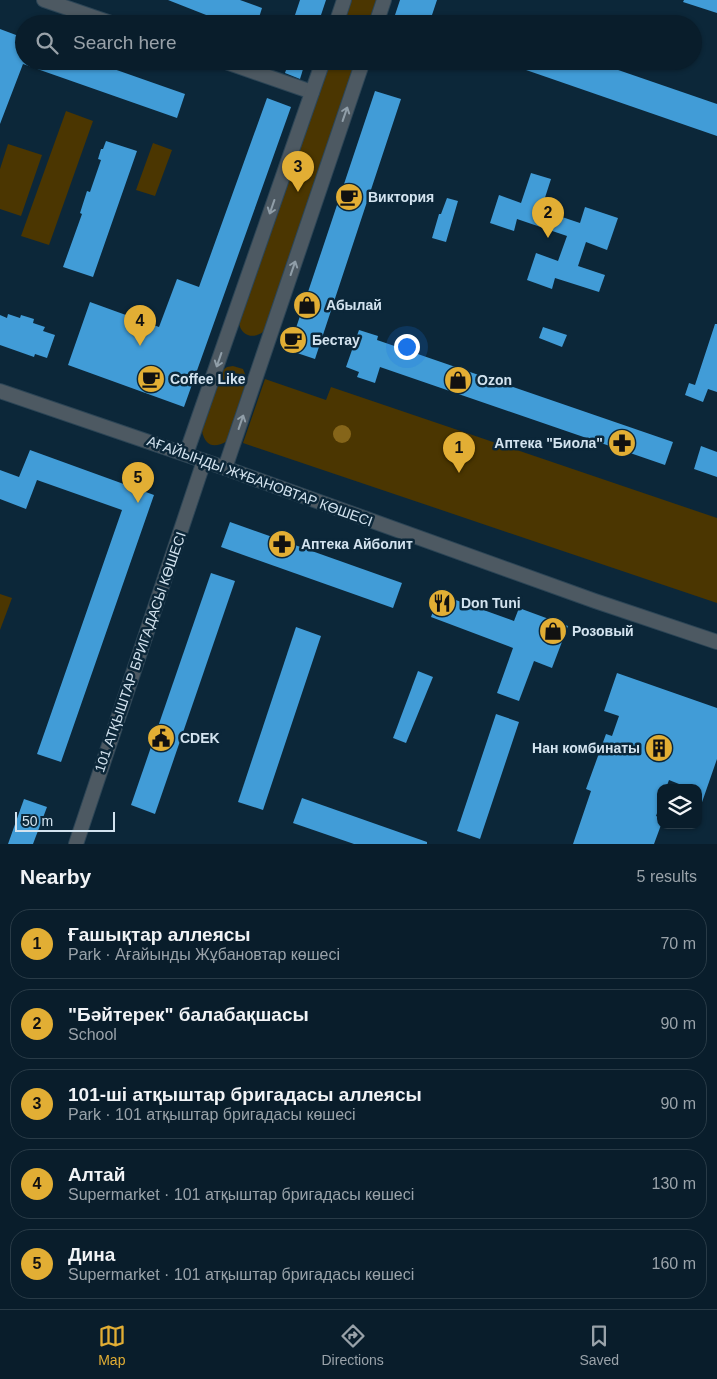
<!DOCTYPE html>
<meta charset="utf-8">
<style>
body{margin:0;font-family:Arial,sans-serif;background:#122633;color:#f1f3f6}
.controls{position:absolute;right:15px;bottom:15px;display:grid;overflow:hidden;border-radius:10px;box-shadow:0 1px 4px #0004}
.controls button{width:45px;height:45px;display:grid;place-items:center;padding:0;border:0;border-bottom:1px solid #293b47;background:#091d2b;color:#f1f3f6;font:25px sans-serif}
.scale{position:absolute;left:15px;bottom:12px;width:100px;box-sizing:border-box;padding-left:5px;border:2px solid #d3e3ef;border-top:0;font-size:14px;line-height:18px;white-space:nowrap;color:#d3e3ef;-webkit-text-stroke:4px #0c2739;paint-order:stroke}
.you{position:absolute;left:406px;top:346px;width:18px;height:18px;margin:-12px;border:4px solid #fff;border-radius:50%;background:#1a73e8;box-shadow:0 0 0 8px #1a73e833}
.badge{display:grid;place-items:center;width:32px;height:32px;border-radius:50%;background:#e2ae34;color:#111;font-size:16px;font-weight:700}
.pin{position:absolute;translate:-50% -41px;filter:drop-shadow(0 1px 2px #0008)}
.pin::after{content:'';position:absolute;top:26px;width:18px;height:15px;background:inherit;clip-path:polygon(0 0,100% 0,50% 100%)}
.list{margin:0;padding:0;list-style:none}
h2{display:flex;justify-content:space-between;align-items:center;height:65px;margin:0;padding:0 20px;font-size:21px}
h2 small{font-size:16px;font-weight:400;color:#99a2a9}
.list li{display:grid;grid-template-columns:32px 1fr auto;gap:15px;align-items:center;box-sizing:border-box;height:70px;margin:0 10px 10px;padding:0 10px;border:1px solid #293b47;border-radius:20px}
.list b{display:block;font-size:19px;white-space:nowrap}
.list p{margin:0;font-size:16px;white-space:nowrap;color:#99a2a9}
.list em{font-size:16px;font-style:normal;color:#99a2a9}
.icon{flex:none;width:28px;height:28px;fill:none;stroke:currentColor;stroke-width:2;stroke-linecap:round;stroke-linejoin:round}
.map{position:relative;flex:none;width:717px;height:844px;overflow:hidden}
.search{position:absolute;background:#091d2b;box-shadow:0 1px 4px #0004;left:15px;right:15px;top:15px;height:55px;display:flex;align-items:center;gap:12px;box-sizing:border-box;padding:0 18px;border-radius:28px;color:#99a2a9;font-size:19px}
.sheet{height:465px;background:#091d2b}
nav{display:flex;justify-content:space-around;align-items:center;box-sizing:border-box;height:70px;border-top:1px solid #293b47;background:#091d2b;font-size:14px;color:#99a2a9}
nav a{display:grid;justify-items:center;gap:2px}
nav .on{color:#e2ae34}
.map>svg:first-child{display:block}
.green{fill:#4b3601}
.water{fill:#856519}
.building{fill:#419cd7}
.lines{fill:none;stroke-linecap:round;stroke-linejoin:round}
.minor-casing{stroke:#2c4556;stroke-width:16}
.tertiary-casing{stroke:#2c4556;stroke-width:16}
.minor{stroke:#4d5962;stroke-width:14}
.tertiary{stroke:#4d5962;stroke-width:14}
.oneway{stroke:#909ea8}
.labels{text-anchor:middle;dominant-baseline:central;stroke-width:5;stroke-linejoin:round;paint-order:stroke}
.poi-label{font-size:14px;font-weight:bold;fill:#d3e3ef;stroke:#0c2739;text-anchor:start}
.street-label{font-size:14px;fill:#d3e3ef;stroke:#0c2739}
</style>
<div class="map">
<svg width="717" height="844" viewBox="0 0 717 844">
<rect width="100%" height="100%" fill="#0c2739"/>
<!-- green -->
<g class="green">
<polygon points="351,0 378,0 370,24 343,24"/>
<path d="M 330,61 L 357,61 L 264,331 C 254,340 241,336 239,323 Z"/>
<polygon points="66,111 93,121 49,245 21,236"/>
<polygon points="153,143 172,150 155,196 136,190"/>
<polygon points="8,144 42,155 21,216 0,209 0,169"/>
<path d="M 233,366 L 243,369 L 247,379 L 227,441 C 214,449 205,446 202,431 L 223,370 L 227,367 Z"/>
<polygon points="265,379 326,400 331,387 717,518 717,603 243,443"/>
<polygon points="0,594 12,598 0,630"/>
</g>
<!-- water -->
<circle class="water" cx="342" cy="434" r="9"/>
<!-- building -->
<g class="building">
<polygon points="168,0 240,0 262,8 257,24 229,24"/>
<polygon points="300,0 326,0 318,24 292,24"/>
<polygon points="400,0 437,0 429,24 392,24"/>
<polygon points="684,0 717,0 717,13 683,2"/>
<polygon points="0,29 24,38 24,61 91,61 185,94 177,118 23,64 0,124"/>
<polygon points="289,61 304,66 300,79 285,73"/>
<polygon points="506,61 592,61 717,104 717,136 506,63"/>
<polygon points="375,91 401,99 315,359 285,349 291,329 295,331"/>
<polygon points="267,98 291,107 184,407 68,365 90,302 159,327 177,279 199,287"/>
<polygon points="106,141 137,151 93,277 63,267 82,214 80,213 87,191 90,192 101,160 98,159 101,149 103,149"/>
<polygon points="531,173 551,179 541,210 580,223 585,207 618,218 607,250 586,242 578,266 605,275 599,292 555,278 552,289 527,280 536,253 558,261 567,236 517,219 514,231 490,223 499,195 521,203"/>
<polygon points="447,198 458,201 446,242 432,238 439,214 441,214"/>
<polygon points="8,314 20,318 21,315 34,319 33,323 45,327 43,331 55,335 47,358 35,354 34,357 0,345 0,315 7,318"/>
<polygon points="715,324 717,324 717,392 708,389 703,402 685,395 689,383 695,385"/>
<polygon points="543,327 567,335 562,347 539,338"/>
<polygon points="359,330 378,336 377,340 673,442 665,465 380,367 375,383 357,377 359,372 346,367"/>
<polygon points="701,446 717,452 717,477 694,469"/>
<polygon points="30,450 154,495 61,762 37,754 122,510 37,480 26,509 0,499 0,470 19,477"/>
<polygon points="230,522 402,583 393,608 221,547"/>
<polygon points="211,573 235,581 155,814 131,805"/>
<polygon points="439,594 514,621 519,608 568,626 552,668 534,661 519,701 497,693 513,648 431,617"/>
<polygon points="296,627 321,636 263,810 238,802"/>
<polygon points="418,671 433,677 406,743 393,738"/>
<polygon points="617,673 717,708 717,759 700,808 698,808 698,788 689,788 669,780 666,788 661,788 661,802 656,816 661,818 661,825 654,844 573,844 591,791 586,789 606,734 612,736 619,716 604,711"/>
<polygon points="496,714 519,722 480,839 457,831"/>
<polygon points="302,798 427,842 427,844 354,844 293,823"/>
<polygon points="24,799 47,807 33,844 8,844"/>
</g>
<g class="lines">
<!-- minor casing -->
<g class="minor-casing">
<g id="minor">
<polyline points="44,0 114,24"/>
<polyline points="223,61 312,92"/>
</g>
</g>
<!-- tertiary casing -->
<g class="tertiary-casing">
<g id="tertiary">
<polyline points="336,24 344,0"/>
<polyline points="376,24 384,0"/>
<polyline points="0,391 225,468 595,601 717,642"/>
<polyline points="186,454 323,61"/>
<polyline points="225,468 363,61"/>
<polyline points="76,844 204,461"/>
</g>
</g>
<!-- minor -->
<use href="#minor" class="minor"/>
<!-- tertiary -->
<use href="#tertiary" class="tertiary"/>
</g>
<!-- one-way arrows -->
<defs><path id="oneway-shaft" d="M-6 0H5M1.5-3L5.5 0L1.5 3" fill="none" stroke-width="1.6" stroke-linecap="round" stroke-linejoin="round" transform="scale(1.25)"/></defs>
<g class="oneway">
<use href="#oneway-shaft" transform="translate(345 114) rotate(-71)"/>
<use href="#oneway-shaft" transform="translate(272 207) rotate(109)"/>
<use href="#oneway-shaft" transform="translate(293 268) rotate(-71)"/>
<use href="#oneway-shaft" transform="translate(219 360) rotate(109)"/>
<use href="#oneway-shaft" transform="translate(241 422) rotate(-71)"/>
</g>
<!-- icons -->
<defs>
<g id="cafe-disc" transform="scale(1.4375)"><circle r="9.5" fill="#e2ae34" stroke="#0c2739"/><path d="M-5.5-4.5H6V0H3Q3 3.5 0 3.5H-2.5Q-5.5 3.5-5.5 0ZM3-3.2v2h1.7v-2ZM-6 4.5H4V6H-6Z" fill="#111"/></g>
<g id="shop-disc" transform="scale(1.4375)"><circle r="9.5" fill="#e2ae34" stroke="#0c2739"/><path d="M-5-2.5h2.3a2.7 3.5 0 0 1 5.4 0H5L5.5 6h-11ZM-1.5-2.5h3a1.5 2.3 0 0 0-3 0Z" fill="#111"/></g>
<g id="pharmacy-disc" transform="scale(1.4375)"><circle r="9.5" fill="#e2ae34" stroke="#0c2739"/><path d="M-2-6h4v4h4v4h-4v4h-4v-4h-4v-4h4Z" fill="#111"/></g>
<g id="restaurant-disc" transform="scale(1.4375)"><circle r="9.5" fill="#e2ae34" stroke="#0c2739"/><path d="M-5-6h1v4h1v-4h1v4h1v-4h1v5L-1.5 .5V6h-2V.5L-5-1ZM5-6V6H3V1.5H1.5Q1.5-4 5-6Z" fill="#111"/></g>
<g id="civic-disc" transform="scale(1.4375)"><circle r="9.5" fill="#e2ae34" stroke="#0c2739"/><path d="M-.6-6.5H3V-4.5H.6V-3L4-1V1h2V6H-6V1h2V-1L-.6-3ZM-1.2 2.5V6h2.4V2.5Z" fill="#111"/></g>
<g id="building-disc" transform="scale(1.4375)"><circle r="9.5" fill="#e2ae34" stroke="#0c2739"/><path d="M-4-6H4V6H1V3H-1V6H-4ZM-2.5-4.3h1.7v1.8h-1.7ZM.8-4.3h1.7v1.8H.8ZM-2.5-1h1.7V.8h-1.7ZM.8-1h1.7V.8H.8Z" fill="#111"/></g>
</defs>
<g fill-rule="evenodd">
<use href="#cafe-disc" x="349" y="197"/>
<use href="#shop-disc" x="307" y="305"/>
<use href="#cafe-disc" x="293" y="340"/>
<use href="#cafe-disc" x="151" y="379"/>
<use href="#shop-disc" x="458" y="380"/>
<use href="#pharmacy-disc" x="622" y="443"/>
<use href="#pharmacy-disc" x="282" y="544"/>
<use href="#restaurant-disc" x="442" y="603"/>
<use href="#shop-disc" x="553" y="631"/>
<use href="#civic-disc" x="161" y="738"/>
<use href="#building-disc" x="659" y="748"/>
</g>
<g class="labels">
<!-- poi labels -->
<g class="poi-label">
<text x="368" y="197">Виктория</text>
<text x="326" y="305">Абылай</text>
<text x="312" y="340">Бестау</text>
<text x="170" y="379">Coffee Like</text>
<text x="477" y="380">Ozon</text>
<text x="603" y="443" text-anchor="end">Аптека "Биола"</text>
<text x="301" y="544">Аптека Айболит</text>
<text x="461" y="603">Don Tuni</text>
<text x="572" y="631">Розовый</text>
<text x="180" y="738">CDEK</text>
<text x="640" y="748" text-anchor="end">Нан комбинаты</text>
</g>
<!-- street labels -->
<g class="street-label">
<text transform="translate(260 481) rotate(20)">АҒАЙЫНДЫ ЖҰБАНОВТАР КӨШЕСІ</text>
<text transform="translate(140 652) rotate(-71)">101 АТҚЫШТАР БРИГАДАСЫ КӨШЕСІ</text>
</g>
</g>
</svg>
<div class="controls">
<button><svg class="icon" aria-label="layers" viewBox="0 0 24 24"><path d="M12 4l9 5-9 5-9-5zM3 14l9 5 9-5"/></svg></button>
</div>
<div class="scale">50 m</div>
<div class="you"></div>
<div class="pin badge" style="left:459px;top:473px">1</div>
<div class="pin badge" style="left:548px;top:238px">2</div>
<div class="pin badge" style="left:298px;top:192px">3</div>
<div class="pin badge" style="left:140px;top:346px">4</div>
<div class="pin badge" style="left:138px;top:503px">5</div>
<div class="search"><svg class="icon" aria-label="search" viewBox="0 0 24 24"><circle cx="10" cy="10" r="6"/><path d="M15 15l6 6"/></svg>Search here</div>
</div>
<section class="sheet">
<h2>Nearby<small>5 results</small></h2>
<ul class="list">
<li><span class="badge">1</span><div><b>Ғашықтар аллеясы</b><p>Park · Ағайынды Жұбановтар көшесі</p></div><em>70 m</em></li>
<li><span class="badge">2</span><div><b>&quot;Бәйтерек&quot; балабақшасы</b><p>School</p></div><em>90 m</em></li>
<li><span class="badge">3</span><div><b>101-ші атқыштар бригадасы аллеясы</b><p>Park · 101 атқыштар бригадасы көшесі</p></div><em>90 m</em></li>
<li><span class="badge">4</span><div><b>Алтай</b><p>Supermarket · 101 атқыштар бригадасы көшесі</p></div><em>130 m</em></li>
<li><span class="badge">5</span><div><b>Дина</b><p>Supermarket · 101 атқыштар бригадасы көшесі</p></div><em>160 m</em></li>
</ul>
</section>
<nav>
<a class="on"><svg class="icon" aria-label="map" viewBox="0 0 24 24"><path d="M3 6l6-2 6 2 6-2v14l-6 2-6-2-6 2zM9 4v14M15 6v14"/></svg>Map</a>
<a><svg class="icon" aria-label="directions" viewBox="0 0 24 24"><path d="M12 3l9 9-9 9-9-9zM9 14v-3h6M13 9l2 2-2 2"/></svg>Directions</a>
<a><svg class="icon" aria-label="saved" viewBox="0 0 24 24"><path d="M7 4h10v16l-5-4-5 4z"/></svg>Saved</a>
</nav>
